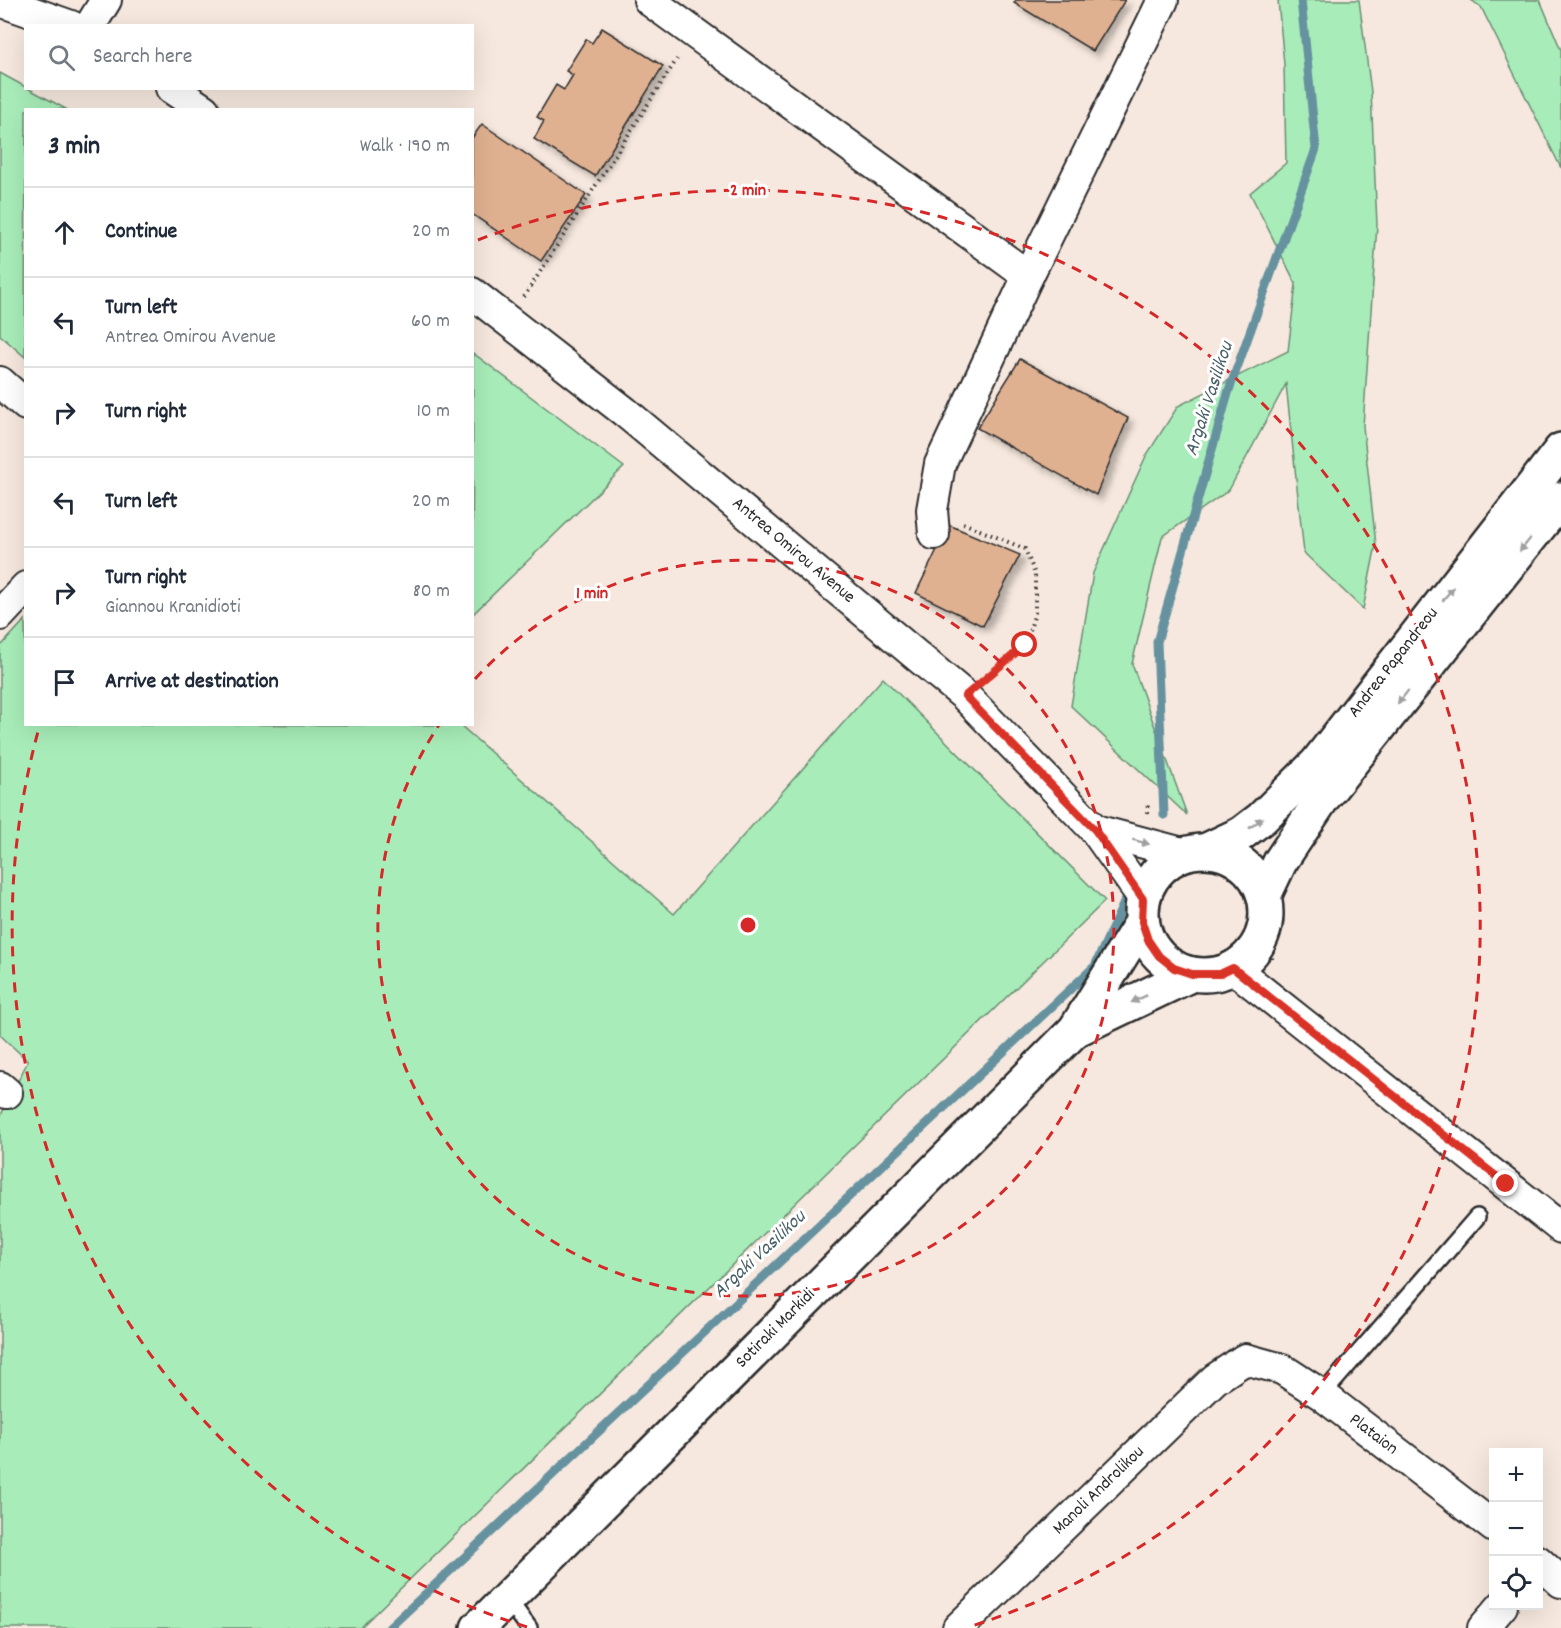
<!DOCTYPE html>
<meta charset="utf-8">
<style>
body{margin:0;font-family:Dekko,sans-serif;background:#f6f6f7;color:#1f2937}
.controls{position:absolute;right:18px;bottom:18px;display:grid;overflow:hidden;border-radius:0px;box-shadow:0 6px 24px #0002}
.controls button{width:54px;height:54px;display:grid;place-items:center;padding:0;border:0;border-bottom:2px solid #e0e1e3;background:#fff;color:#1f2937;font:30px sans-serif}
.stop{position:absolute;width:18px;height:18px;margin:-14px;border:4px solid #d93025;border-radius:50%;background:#fff}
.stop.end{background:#d93025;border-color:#fff;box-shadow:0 2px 6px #0008}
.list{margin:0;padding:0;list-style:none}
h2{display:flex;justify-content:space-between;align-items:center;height:78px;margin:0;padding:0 24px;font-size:26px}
h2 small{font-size:20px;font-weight:400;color:#747a83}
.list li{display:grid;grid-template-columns:39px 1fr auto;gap:18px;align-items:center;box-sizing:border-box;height:90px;padding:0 24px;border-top:2px solid #e0e1e3}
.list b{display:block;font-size:22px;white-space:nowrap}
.list p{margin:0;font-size:20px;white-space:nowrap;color:#747a83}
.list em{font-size:20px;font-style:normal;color:#747a83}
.icon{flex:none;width:33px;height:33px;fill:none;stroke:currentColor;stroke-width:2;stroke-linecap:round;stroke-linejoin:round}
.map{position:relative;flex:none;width:1561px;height:1628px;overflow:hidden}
.search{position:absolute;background:#fff;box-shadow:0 6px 24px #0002;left:24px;top:24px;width:450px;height:66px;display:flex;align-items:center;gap:15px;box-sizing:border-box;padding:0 21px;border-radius:0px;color:#747a83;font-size:22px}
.panel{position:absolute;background:#fff;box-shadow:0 6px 24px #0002;left:24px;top:108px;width:450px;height:618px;border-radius:0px}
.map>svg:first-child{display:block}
.green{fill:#a8edb9;stroke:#6a8c72;stroke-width:1.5}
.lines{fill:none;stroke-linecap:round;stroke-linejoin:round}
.stream{stroke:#6692a0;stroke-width:9}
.building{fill:#e0b191;stroke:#2b2b2b;stroke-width:1.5;filter:url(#shadow)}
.lane-casing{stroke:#2b2b2b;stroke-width:20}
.street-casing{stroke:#2b2b2b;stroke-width:34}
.secondary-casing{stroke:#2b2b2b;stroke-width:38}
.path{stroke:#2b2b2b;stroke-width:4;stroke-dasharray:1.5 4.5;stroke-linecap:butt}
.lane{stroke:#fff;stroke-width:15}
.street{stroke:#fff;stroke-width:30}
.secondary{stroke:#fff;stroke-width:33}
.oneway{fill:#a0a0a0}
.route{stroke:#d93025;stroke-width:8}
.ring{fill:none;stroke:#d62828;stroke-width:3;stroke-dasharray:10 8}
.labels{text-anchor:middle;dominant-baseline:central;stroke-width:6;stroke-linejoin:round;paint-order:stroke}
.street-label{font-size:18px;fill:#2b2b2b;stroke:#fff}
.water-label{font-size:20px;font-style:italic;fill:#485f66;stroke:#fff}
.centre{fill:#d62828;stroke:#fff;stroke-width:3}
.ring-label{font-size:18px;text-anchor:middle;font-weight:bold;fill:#d62828;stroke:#fff;stroke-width:6;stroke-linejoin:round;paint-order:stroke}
</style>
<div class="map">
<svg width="1561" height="1628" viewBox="0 0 1561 1628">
<defs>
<filter id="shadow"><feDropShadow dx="5.5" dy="5.5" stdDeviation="3" flood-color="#0004"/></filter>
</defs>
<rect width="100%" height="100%" fill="#f6e8de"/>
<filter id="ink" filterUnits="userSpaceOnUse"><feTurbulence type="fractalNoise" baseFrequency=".0167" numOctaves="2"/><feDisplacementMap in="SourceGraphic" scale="12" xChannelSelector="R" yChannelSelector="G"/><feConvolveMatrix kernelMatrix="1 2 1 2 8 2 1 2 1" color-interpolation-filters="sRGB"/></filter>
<g filter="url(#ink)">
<!-- green -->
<g class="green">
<polygon points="1278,0 1359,0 1371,92 1377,225 1363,426 1376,545 1363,609 1304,553 1286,384 1229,490 1162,537 1132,664 1187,815 1071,706 1093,573 1146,456 1178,406 1288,351 1296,284 1250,193 1286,163 1284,64"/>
<polygon points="1471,0 1540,0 1561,50 1561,168 1481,7"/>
<polygon points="0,73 66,109 26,110 25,357 0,335"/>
<polygon points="473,353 624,467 473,614 472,614"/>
<polygon points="25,620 26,724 460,725 674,914 883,678 1105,901 360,1628 0,1628 0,1117 28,1061 0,1035 0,647"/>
</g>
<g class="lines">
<!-- stream -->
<g class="stream">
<polyline points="1164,815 1157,642 1229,390 1316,149 1301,0"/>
<polyline points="389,1628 1095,966 1130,890"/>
</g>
</g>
<!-- building -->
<g class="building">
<polygon points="1016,0 1125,0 1093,51 1014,3"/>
<polygon points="602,28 663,66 595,176 534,139 544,121 537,117 556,85 564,90 573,75 566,71 586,39 592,43"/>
<polygon points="482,124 586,195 541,261 472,214 472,138"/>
<polygon points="1020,359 1128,418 1096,495 977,428"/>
<polygon points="949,525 1020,555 983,626 916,593"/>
</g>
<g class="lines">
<!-- lane casing -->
<g class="lane-casing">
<g id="lane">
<polyline points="1322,1395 1477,1217"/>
<polyline points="507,1598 529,1628"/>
</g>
</g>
<!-- street casing -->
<g class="street-casing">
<g id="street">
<polyline points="649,0 1028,276"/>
<polyline points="0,1 71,26"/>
<polyline points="90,26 106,0"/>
<polyline points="171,88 204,110"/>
<polyline points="472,293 625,412 965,696 1095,830 1144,899"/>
<polyline points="0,382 26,405"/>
<polyline points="934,534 932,510 940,464 1028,276 1163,0"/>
<polyline points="0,615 26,587"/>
<polyline points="1095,830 1186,854"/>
<polyline points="1233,968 1561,1228"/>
<polyline points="0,1087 7,1093"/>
<polyline points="1538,1561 1561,1582"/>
<polyline points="958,1628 1215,1379 1245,1359 1282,1369 1322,1395 1494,1527"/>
<polyline points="1483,1628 1502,1606"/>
</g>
</g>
<!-- secondary casing -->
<g class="secondary-casing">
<g id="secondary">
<polyline points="1205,851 1241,834 1262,818 1317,763 1561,450"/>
<circle cx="1204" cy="913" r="62"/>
<polyline points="1264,896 1280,862 1322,799 1561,499"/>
<polyline points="1075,1030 1192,974"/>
<polyline points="478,1628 1075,1030 1142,922"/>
</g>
</g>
<!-- path -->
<g class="path">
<polyline points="524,297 677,59"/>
<polyline points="963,523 1025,549 1035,574 1035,613 1025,645 989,676"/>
<polyline points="1147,813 1148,804"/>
<polyline points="1272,959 1274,925"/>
</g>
<!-- lane -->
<use href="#lane" class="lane"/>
<!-- street -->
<use href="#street" class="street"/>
<!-- secondary -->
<use href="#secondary" class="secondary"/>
</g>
<!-- one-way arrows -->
<defs><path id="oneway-solid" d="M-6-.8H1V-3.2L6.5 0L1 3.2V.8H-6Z" transform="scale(1.5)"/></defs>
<g class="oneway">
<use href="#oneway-solid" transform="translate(1525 545) rotate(129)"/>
<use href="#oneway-solid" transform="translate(1448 594) rotate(-52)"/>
<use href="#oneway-solid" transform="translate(1403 697) rotate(129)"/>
<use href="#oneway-solid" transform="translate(1256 823) rotate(-38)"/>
<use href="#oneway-solid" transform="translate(1141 842) rotate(15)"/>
<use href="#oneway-solid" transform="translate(1139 999) rotate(155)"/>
</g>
</g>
<g class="lines" filter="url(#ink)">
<!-- route -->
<polyline class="route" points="1025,645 965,696 1095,830 1143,899 1142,922 1148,940 1159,956 1174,968 1192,974 1220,974 1233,968 1506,1184"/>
</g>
<!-- distance rings -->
<g class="ring">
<path d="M475 679A368 368 0 1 1 439 725"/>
<path d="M527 1627A736 736 0 0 1 39 728M478 240A736 736 0 1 1 969 1627"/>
</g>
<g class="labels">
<!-- street labels -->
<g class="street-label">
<text transform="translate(793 551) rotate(40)">Antrea Omirou Avenue</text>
<text transform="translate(1394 663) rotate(-52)">Andrea Papandreou</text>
<text transform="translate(776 1329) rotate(-45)">Sotiraki Markidi</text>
<text transform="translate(1373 1435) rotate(37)">Plataion</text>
<text transform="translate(1099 1491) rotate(-44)">Manoli Androlikou</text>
</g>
<!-- water labels -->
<g class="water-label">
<text transform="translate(1210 399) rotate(-72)">Argaki Vasilikou</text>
<text transform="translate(760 1255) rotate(-43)">Argaki Vasilikou</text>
</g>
</g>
<circle cx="748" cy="925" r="9" class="centre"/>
<g class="ring-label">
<text x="748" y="195">2 min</text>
<text x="592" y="598">1 min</text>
</g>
</svg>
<div class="controls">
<button>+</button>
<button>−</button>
<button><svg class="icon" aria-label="locate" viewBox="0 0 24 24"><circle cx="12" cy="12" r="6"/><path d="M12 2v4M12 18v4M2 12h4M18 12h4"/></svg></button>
</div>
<div class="stop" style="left:1025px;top:645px"></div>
<div class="stop end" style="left:1506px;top:1184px"></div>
<div class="search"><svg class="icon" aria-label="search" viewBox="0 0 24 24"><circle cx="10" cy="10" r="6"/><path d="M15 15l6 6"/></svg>Search here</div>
<section class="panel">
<h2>3 min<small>Walk · 190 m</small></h2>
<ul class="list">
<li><svg class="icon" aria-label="ahead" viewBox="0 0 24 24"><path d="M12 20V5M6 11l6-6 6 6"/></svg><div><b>Continue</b></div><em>20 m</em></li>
<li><svg class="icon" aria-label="left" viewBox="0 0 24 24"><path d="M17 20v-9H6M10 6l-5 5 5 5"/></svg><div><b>Turn left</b><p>Antrea Omirou Avenue</p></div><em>60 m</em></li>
<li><svg class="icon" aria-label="right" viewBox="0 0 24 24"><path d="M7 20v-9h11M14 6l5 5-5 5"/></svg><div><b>Turn right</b></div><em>10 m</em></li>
<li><svg class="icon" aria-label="left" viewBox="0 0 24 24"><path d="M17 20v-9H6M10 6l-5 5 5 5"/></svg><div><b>Turn left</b></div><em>20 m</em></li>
<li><svg class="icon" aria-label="right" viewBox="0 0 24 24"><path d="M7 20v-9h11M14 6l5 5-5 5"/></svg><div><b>Turn right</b><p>Giannou Kranidioti</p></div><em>80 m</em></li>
<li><svg class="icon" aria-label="arrive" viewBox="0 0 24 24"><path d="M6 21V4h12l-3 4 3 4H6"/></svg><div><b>Arrive at destination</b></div></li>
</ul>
</section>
</div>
